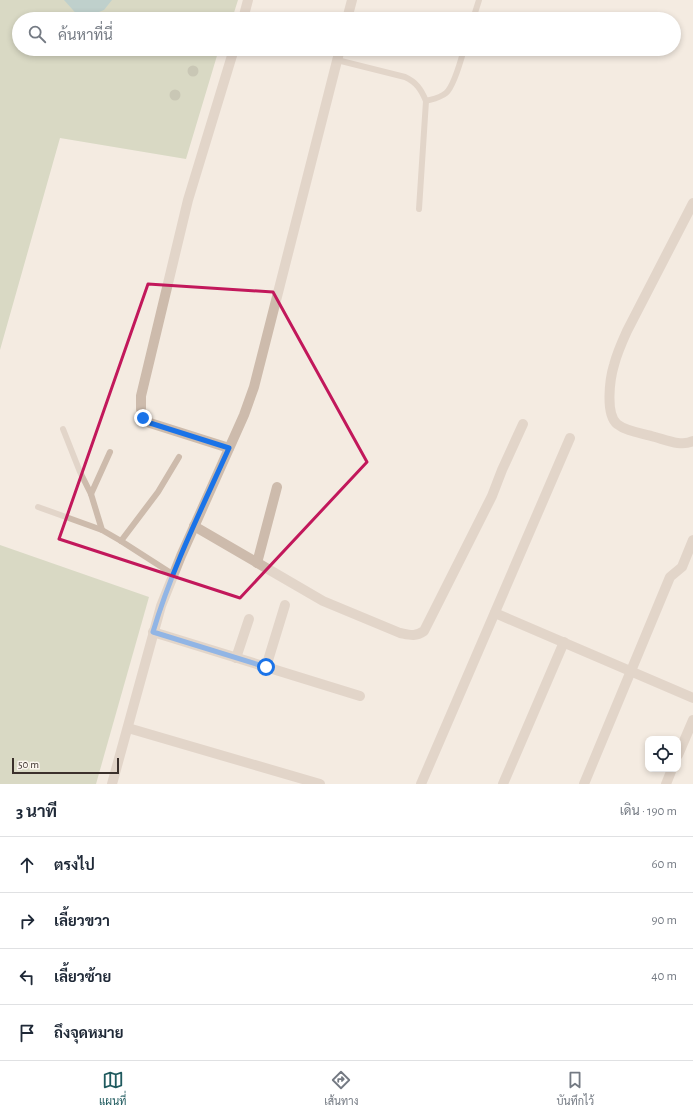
<!DOCTYPE html>
<html lang="th">
<meta charset="utf-8">
<style>
body{margin:0;font-family:"Alegreya Sans",Sarabun,sans-serif;background:#f2f2f3;color:#1f2937}
.controls{position:absolute;right:12px;bottom:12px;display:grid;overflow:hidden;border-radius:8px;box-shadow:0 2px 6px #0003}
.controls button{width:36px;height:36px;display:grid;place-items:center;padding:0;border:0;border-bottom:1px solid #e0e1e3;background:#fff;color:#1f2937;font:20px sans-serif}
.scale{position:absolute;left:12px;bottom:10px;width:107px;box-sizing:border-box;padding-left:4px;border:2px solid #3b302b;border-top:0;font-size:11px;line-height:14px;white-space:nowrap;color:#3b302b;-webkit-text-stroke:3px #fbf5ee;paint-order:stroke}
.stop{position:absolute;width:12px;height:12px;margin:-9px;border:3px solid #1a73e8;border-radius:50%;background:#fff}
.stop.end{background:#1a73e8;border-color:#fff;box-shadow:0 1px 4px #0008}
.list{margin:0;padding:0;list-style:none}
h2{display:flex;justify-content:space-between;align-items:center;height:52px;margin:0;padding:0 16px;font-size:17px}
h2 small{font-size:13px;font-weight:400;color:#747a83}
.list li{display:grid;grid-template-columns:26px 1fr auto;gap:12px;align-items:center;box-sizing:border-box;height:56px;padding:0 16px;border-top:1px solid #e0e1e3}
.list b{display:block;font-size:15px;white-space:nowrap}
.list em{font-size:13px;font-style:normal;color:#747a83}
.icon{flex:none;width:22px;height:22px;fill:none;stroke:currentColor;stroke-width:2;stroke-linecap:round;stroke-linejoin:round}
.map{position:relative;flex:none;width:693px;height:784px;overflow:hidden}
.search{position:absolute;background:#fff;box-shadow:0 2px 6px #0003;left:12px;right:12px;top:12px;height:44px;display:flex;align-items:center;gap:10px;box-sizing:border-box;padding:0 14px;border-radius:22px;color:#747a83;font-size:15px}
.sheet{height:276px;background:#fff}
nav{display:flex;justify-content:space-around;align-items:center;box-sizing:border-box;height:56px;border-top:1px solid #e0e1e3;background:#fff;font-size:11px;color:#747a83}
nav a{display:grid;justify-items:center;gap:2px}
nav .on{color:#1f5a5e}
.map>svg:first-child{display:block}
.green{fill:#b8c4a0}
.water{fill:#7fb0b2}
.lines{fill:none;stroke-linecap:round;stroke-linejoin:round}
.service{stroke:#cdbbac;stroke-width:6}
.minor{stroke:#cdbbac;stroke-width:10}
.tree{fill:#969b7f}
.route{stroke:#1a73e8;stroke-width:5}
.marked{fill:none;stroke:#c2185b;stroke-width:3;stroke-linejoin:round}
</style>
<div class="map">
<svg width="693" height="784" viewBox="0 0 693 784">
<rect width="100%" height="100%" fill="#f4ebe1"/>
<!-- green -->
<g class="green">
<polygon points="0,0 238,0 232,19 19,19 19,49 219,49 186,159 60,138 0,350"/>
<polygon points="0,545 149,597 96,784 0,784"/>
</g>
<!-- water -->
<polygon class="water" points="64,0 112,0 104,10 81,19"/>
<g class="lines">
<!-- service -->
<g class="service">
<polyline points="473,19 479,0"/>
<path d="M 337,60 L 405,77 C 416,82 421,89 426,101 L 419,209"/>
<path d="M 426,101 C 433,99 440,98 446,93 C 454,86 461,60 464,49"/>
<polyline points="63,429 80,472 91,494 102,530 121,541 174,575"/>
<polyline points="91,494 110,452"/>
<polyline points="38,507 102,530"/>
<polyline points="121,541 158,492 179,457"/>
</g>
<!-- minor -->
<g class="minor">
<polyline points="243,19 248,0"/>
<polyline points="347,19 352,0"/>
<path d="M 693,203 L 627,331 C 622,342 617,353 614,365 C 610,378 605,414 617,424 C 627,432 643,433 655,437 C 666,440 682,447 693,441"/>
<polyline points="229,448 150,423 143,418 141,409 141,396 188,200 234,49"/>
<path d="M 194,526 L 323,601 L 400,633 C 410,635 415,637 424,631 L 492,496 L 502,470 L 523,424"/>
<polyline points="257,563 277,487"/>
<polyline points="495,613 693,698"/>
<polyline points="153,632 360,696"/>
<polyline points="236,658 249,619"/>
<polyline points="266,667 285,605"/>
<polyline points="128,728 320,784"/>
<polyline points="678,755 693,720"/>
<polyline points="112,784 161,606 181,556 244,415 254,387 340,49"/>
<polyline points="421,784 570,438"/>
<polyline points="503,784 564,642"/>
<polyline points="584,784 670,577 682,567 693,540"/>
<polyline points="666,784 672,769"/>
</g>
</g>
<!-- trees -->
<g class="tree">
<circle cx="193" cy="71" r="5.5"/>
<circle cx="175" cy="95" r="5.5"/>
</g>
<g class="lines">
<!-- route -->
<path class="route" d="M 143,418 L 150,423 L 229,448 C 202,508 172,568 153,632 L 266,667"/>
</g>
<!-- marked area -->
<path d="M0 0H693V784H0ZM 148,284 L 273,292 L 367,462 L 240,598 L 59,539 Z" fill="#f4ebe1" fill-opacity=".55" fill-rule="evenodd"/>
<path class="marked" d="M 148,284 L 273,292 L 367,462 L 240,598 L 59,539 Z"/>
</svg>
<div class="controls">
<button><svg class="icon" aria-label="locate" viewBox="0 0 24 24"><circle cx="12" cy="12" r="6"/><path d="M12 2v4M12 18v4M2 12h4M18 12h4"/></svg></button>
</div>
<div class="scale">50 m</div>
<div class="stop" style="left:266px;top:667px"></div>
<div class="stop end" style="left:143px;top:418px"></div>
<div class="search"><svg class="icon" aria-label="search" viewBox="0 0 24 24"><circle cx="10" cy="10" r="6"/><path d="M15 15l6 6"/></svg>ค้นหาที่นี่</div>
</div>
<section class="sheet">
<h2>3 นาที<small>เดิน · 190 m</small></h2>
<ul class="list">
<li><svg class="icon" aria-label="ahead" viewBox="0 0 24 24"><path d="M12 20V5M6 11l6-6 6 6"/></svg><div><b>ตรงไป</b></div><em>60 m</em></li>
<li><svg class="icon" aria-label="right" viewBox="0 0 24 24"><path d="M7 20v-9h11M14 6l5 5-5 5"/></svg><div><b>เลี้ยวขวา</b></div><em>90 m</em></li>
<li><svg class="icon" aria-label="left" viewBox="0 0 24 24"><path d="M17 20v-9H6M10 6l-5 5 5 5"/></svg><div><b>เลี้ยวซ้าย</b></div><em>40 m</em></li>
<li><svg class="icon" aria-label="arrive" viewBox="0 0 24 24"><path d="M6 21V4h12l-3 4 3 4H6"/></svg><div><b>ถึงจุดหมาย</b></div></li>
</ul>
</section>
<nav>
<a class="on"><svg class="icon" aria-label="map" viewBox="0 0 24 24"><path d="M3 6l6-2 6 2 6-2v14l-6 2-6-2-6 2zM9 4v14M15 6v14"/></svg>แผนที่</a>
<a><svg class="icon" aria-label="directions" viewBox="0 0 24 24"><path d="M12 3l9 9-9 9-9-9zM9 14v-3h6M13 9l2 2-2 2"/></svg>เส้นทาง</a>
<a><svg class="icon" aria-label="saved" viewBox="0 0 24 24"><path d="M7 4h10v16l-5-4-5 4z"/></svg>บันทึกไว้</a>
</nav>
